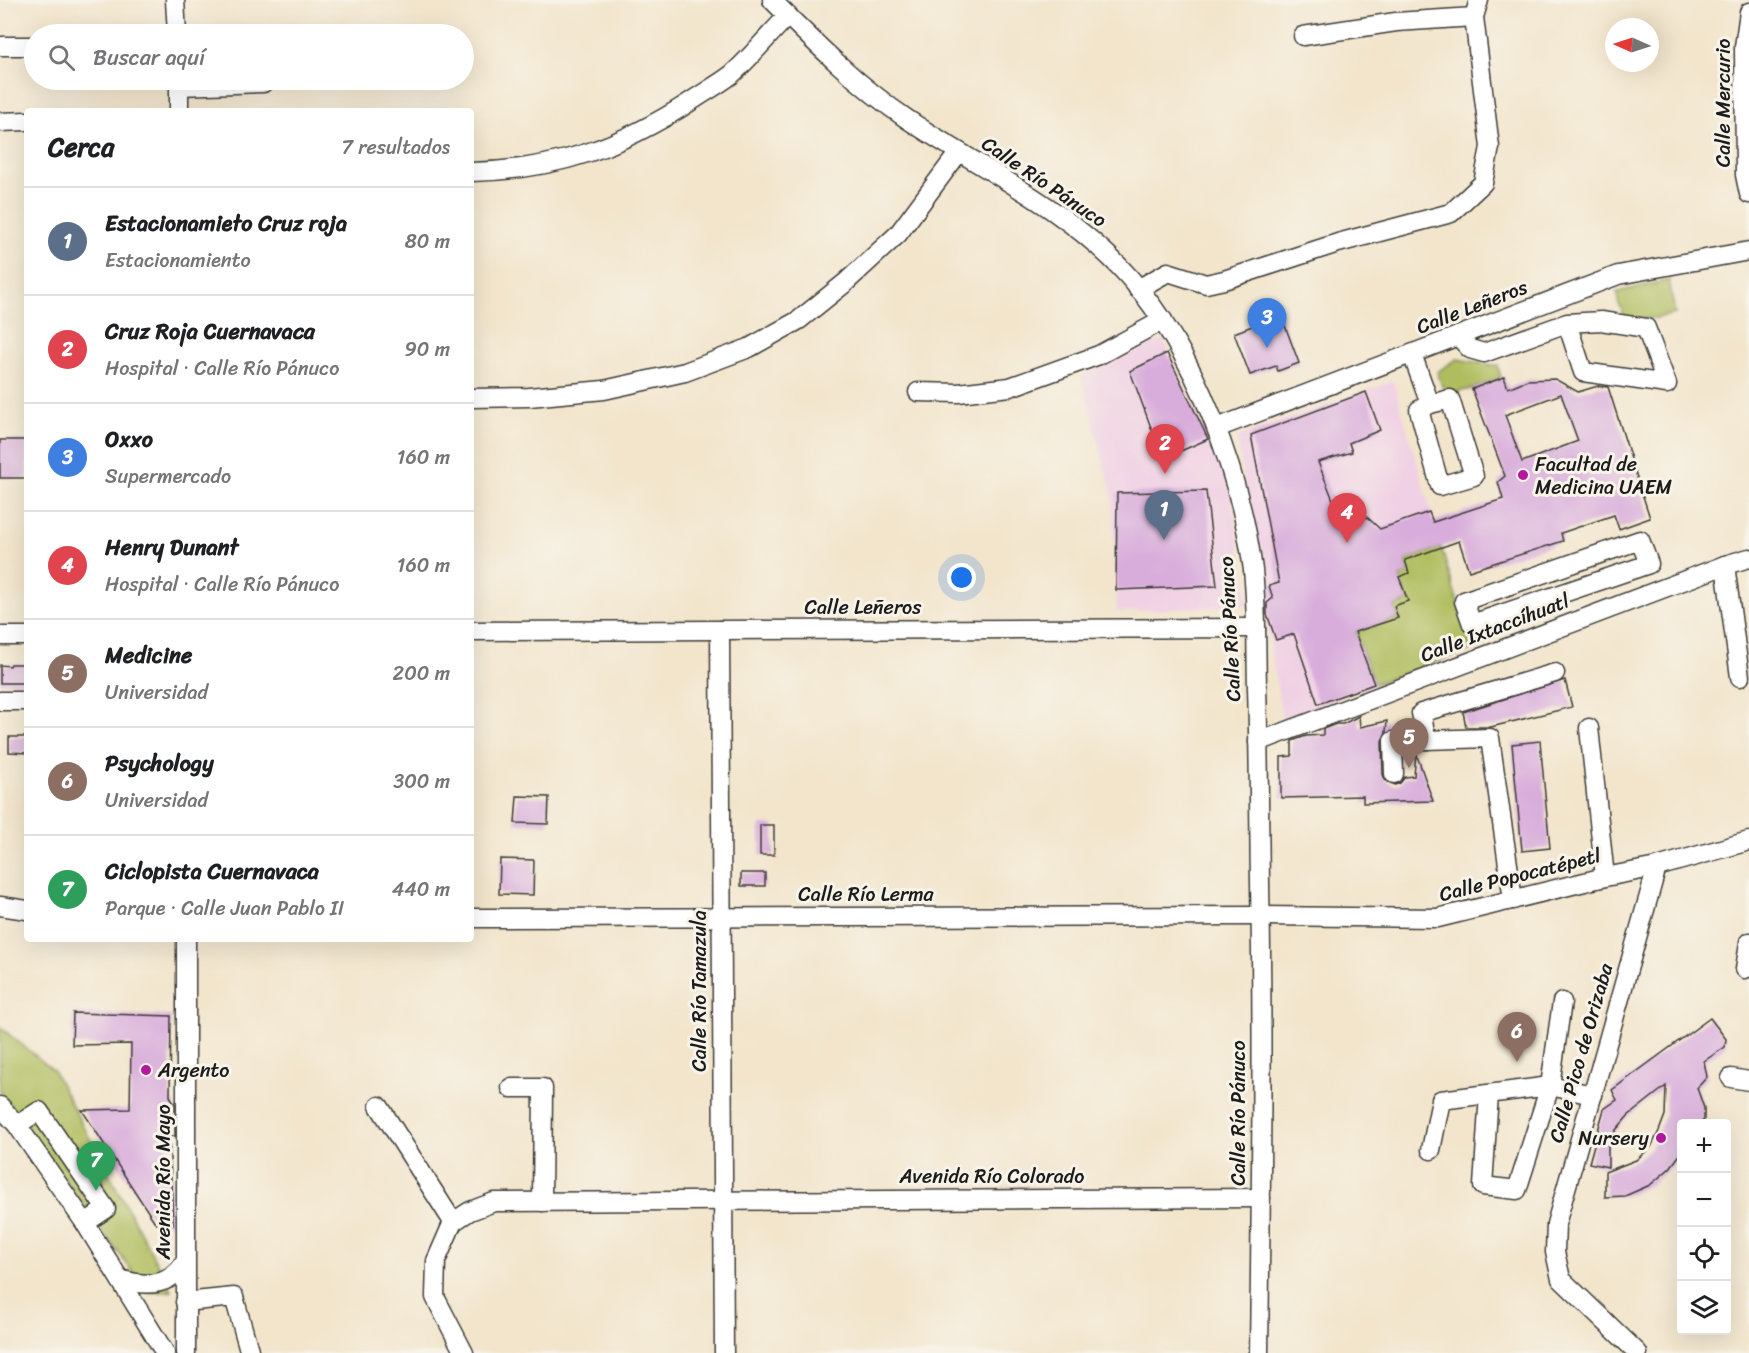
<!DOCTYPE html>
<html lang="es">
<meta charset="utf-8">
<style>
body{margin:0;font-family:Sriracha,sans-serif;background:#f2f2f2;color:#202124}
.controls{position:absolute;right:18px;bottom:18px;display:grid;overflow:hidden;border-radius:6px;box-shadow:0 6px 24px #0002}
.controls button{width:54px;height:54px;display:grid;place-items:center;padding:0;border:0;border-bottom:2px solid #e0e0e0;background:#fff;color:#202124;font:30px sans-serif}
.compass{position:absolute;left:1605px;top:18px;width:54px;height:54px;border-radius:50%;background:#fff;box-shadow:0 6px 24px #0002;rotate:273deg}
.you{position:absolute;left:962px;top:578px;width:21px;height:21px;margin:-15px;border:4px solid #fff;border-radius:50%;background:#1a73e8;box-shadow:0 0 0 9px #1a73e833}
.badge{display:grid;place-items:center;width:39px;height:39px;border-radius:50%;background:#0b8043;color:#fff;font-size:20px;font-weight:700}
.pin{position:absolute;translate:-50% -50px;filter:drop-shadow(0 2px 3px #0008)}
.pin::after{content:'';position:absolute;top:32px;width:21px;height:18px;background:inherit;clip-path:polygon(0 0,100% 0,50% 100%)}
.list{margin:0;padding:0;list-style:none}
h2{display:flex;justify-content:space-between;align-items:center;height:78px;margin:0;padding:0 24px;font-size:26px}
h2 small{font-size:20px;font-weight:400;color:#757577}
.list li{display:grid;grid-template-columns:39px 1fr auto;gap:18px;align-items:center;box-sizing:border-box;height:108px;padding:0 24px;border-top:2px solid #e0e0e0}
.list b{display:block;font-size:22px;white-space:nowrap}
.list p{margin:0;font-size:20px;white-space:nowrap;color:#757577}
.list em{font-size:20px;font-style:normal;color:#757577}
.icon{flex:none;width:33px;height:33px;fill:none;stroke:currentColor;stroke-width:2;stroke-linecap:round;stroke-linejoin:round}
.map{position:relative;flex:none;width:1749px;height:1353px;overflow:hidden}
.search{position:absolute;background:#fff;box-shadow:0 6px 24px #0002;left:24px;top:24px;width:450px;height:66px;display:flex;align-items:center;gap:15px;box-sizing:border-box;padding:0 21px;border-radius:33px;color:#757577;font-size:22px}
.panel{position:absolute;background:#fff;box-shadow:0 6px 24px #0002;left:24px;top:108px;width:450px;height:834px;border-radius:6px}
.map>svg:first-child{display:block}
.built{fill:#f0d0e4}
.green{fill:#b0bd5f;stroke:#666c3e;stroke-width:1.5}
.building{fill:#d8acdb;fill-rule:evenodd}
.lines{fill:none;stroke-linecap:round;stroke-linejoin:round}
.minor-casing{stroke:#3c3a36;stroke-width:21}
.minor{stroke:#fff;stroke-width:18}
.poi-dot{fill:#b5179e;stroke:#f7f3e8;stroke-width:2}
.labels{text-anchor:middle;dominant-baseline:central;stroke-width:6;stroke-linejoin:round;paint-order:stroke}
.street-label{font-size:20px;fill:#1c1c1c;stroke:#f7f3e8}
.poi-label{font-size:20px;fill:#1c1c1c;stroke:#f7f3e8;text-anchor:start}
</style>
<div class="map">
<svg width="1749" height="1353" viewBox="0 0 1749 1353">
<rect width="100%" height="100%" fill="#f7f3e8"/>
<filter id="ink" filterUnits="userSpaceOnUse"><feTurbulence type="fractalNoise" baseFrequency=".0167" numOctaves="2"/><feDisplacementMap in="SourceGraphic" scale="12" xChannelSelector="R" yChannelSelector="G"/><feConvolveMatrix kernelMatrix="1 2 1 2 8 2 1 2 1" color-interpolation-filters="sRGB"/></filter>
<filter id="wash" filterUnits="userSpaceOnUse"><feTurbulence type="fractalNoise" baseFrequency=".008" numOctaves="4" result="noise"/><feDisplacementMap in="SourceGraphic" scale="24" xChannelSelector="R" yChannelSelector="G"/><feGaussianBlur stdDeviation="1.35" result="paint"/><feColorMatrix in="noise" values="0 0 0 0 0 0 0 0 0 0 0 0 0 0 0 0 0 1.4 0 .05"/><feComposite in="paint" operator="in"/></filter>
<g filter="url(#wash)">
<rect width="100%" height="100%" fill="#f2e5cc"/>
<!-- built -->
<g class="built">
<polygon points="1163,339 1230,488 1249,605 1117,612 1112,494 1081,376"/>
<polygon points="1393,381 1472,649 1282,719 1237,437"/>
</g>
<!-- green -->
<g class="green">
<polygon points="1669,280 1675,314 1656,318 1626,319 1618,302 1617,292"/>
<polygon points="1457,359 1498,366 1501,378 1472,389 1445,394 1437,372"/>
<polygon points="1441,547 1472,649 1374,684 1355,632 1398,618 1394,606 1408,601 1399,577 1409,573 1405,560"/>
<polygon points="0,1027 53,1070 172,1291 148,1293 0,1091"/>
</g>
<g id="blocks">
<!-- building -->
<g class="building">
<polygon points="1281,315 1299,363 1278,371 1276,366 1250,375 1234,333"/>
<polygon points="1167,353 1208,439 1183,450 1162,457 1130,371"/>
<path d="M 1504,377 L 1508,388 L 1527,380 L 1555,379 L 1578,392 L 1598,386 L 1608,387 L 1650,518 L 1619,529 L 1614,515 L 1561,533 L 1563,541 L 1469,571 L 1459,541 L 1405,560 L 1409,573 L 1399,577 L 1408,601 L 1394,606 L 1398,618 L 1355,632 L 1374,684 L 1318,704 L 1294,634 L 1276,640 L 1267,614 L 1267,603 L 1273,598 L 1269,586 L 1279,583 L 1251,435 L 1366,392 L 1380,430 L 1349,443 L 1352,452 L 1318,462 L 1343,525 L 1367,517 L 1380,529 L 1429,512 L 1433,522 L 1503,499 L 1498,482 L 1505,476 L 1472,389 ZM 1561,394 L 1578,441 L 1522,462 L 1505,415 Z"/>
<rect x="0" y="440" width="27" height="38"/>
<polygon points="1206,491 1217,586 1116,590 1117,493"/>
<polygon points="11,664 27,664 27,683 0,683 0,665 10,666"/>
<polygon points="1565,680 1572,707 1491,727 1466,727 1463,712"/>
<polygon points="1359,716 1360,727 1387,721 1386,732 1382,741 1383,774 1385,780 1395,785 1400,783 1405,777 1414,776 1416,753 1433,801 1363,803 1363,796 1281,798 1281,757 1292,756 1292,741 1306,736 1323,735 1323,729 1336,724 1343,724"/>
<polygon points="9,737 27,737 27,753 9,752"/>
<polygon points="1540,741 1550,848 1522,851 1512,744"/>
<polygon points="517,796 549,797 548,824 515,823"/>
<rect x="760" y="825" width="14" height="30"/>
<polygon points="500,859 534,860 533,895 499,894"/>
<rect x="741" y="873" width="24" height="13"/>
<polygon points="73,1013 171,1016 170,1096 175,1104 175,1136 169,1137 173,1224 156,1224 82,1110 130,1109 131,1044 72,1045"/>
<polygon points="1710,1018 1726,1039 1725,1047 1704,1061 1707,1077 1697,1088 1704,1108 1704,1120 1698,1124 1682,1124 1682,1152 1670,1168 1650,1185 1625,1196 1605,1197 1605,1172 1636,1160 1651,1147 1659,1131 1665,1115 1666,1086 1628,1116 1616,1130 1608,1146 1608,1167 1589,1163 1604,1109 1617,1100 1612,1090"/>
</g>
</g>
</g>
<g filter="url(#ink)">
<use href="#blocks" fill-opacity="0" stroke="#3c3a36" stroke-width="1.5"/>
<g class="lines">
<!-- minor casing -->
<g class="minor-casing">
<g id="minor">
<polyline points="175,0 177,34"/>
<path d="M 772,0 C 814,42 857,85 907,119 C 983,170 1068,208 1129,277 C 1195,351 1240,472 1253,570 C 1257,608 1256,648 1257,687 C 1259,752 1259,818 1260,883 C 1263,1040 1261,1196 1259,1353"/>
<polyline points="1749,12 1744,47 1745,175 1749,194"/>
<polyline points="1303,36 1396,22 1474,17"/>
<polyline points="0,46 34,46"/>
<polyline points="179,86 263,83 262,80"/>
<polyline points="179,111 179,80"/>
<polyline points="0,122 27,121"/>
<path d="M 471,172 C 557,170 621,147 693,100 C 705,92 719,84 731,75 C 750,59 769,34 788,16"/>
<polyline points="1138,289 1168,272 1206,284 1224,280 1338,243 1451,213 1483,183 1490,147 1474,17 1479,0"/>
<polyline points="1458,336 1470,349 1484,353 1567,323 1601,321 1646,328 1667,384 1583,372 1567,323"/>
<polyline points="1412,354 1430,404"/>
<polyline points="918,392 958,393 1010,387 1099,355 1163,320"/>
<polyline points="471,398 529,397 604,390 685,372 749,348 799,320 845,283 898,234 959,152"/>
<polygon points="1450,399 1474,476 1440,486 1419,410 1430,404"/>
<polyline points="1217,428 1618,275 1749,251"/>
<polygon points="1640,540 1649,564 1472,624 1464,601"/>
<polyline points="1725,565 1740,677"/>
<polyline points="720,630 724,1353"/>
<polyline points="471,631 1256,628"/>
<polyline points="0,636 27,636"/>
<polyline points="0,701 27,701"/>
<polyline points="1589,728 1605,877"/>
<polyline points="1427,740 1421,713 1555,673"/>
<polyline points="1258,742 1725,565 1749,558"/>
<polyline points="1394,774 1393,741 1490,738 1513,900"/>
<polyline points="0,906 27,910"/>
<polyline points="471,918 1261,916 1438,918 1605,877 1657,867 1749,841"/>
<polyline points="1745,969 1749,942"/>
<polyline points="1562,1002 1550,1086 1593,1095"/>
<polyline points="1731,1078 1749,1081"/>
<polyline points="511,1088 543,1088 542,1202"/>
<polyline points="0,1106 17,1125 85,1223 165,1353"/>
<polyline points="379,1106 453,1222"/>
<polyline points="17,1125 39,1111 106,1209 85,1223"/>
<polyline points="1431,1150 1441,1100 1550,1086 1517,1190 1483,1186 1489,1094"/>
<path d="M 120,1279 C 146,1287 170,1287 185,1262"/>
<polyline points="185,1302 234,1297 249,1350"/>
<polyline points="186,1353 186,939"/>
<polyline points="464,1353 435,1297 436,1261 453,1222 470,1211 494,1202 1261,1198"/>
<polyline points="1638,1353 1561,1279 1555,1252 1556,1224 1657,867"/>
</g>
</g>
<!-- minor -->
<use href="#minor" class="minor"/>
</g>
</g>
<!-- markers -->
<g class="poi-dot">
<circle cx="1523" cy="475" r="6"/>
<circle cx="146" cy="1070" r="6"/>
<circle cx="1661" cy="1138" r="6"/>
</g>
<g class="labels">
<!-- street labels -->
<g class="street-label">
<text transform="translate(1723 103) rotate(-90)">Calle Mercurio</text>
<text transform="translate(1044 182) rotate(34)">Calle Río Pánuco</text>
<text transform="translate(1472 307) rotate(-21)">Calle Leñeros</text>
<text x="863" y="607">Calle Leñeros</text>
<text transform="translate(1495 628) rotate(-21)">Calle Ixtaccíhuatl</text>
<text transform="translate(1230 629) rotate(-93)">Calle Río Pánuco</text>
<text transform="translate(1520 875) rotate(-14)">Calle Popocatépetl</text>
<text x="866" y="894">Calle Río Lerma</text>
<text transform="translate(699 991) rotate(-90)">Calle Río Tamazula</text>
<text transform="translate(1581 1053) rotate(-74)">Calle Pico de Orizaba</text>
<text transform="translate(1238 1113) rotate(-90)">Calle Río Pánuco</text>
<text x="992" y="1176">Avenida Río Colorado</text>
<text transform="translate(163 1182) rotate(-90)">Avenida Río Mayo</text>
</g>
<!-- poi labels -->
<g class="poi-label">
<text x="1535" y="464">Facultad de<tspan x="1535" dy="23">Medicina UAEM</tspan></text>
<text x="158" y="1070">Argento</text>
<text x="1649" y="1138" text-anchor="end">Nursery</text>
</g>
</g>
</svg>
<div class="controls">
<button>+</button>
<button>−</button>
<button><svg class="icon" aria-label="locate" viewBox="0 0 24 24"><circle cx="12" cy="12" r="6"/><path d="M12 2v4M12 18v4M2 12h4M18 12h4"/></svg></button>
<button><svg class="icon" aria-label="layers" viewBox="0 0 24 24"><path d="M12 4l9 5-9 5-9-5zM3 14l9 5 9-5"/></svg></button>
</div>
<svg class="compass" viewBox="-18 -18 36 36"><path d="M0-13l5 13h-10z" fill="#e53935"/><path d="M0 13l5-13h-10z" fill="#757577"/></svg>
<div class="you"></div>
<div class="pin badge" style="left:1164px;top:540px;background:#5c6f8a">1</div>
<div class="pin badge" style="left:1165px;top:474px;background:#e0444e">2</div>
<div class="pin badge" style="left:1267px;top:348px;background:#3f7fe0">3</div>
<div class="pin badge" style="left:1347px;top:543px;background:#e0444e">4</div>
<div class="pin badge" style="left:1409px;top:768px;background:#8d6e63">5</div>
<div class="pin badge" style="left:1517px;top:1062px;background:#8d6e63">6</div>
<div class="pin badge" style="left:96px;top:1191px;background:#2e9e5b">7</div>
<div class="search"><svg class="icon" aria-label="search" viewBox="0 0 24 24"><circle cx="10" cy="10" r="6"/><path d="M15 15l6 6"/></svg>Buscar aquí</div>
<section class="panel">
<h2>Cerca<small>7 resultados</small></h2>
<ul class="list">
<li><span class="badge" style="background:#5c6f8a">1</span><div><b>Estacionamieto Cruz roja</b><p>Estacionamiento</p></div><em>80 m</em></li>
<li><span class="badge" style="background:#e0444e">2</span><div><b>Cruz Roja Cuernavaca</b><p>Hospital · Calle Río Pánuco</p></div><em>90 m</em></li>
<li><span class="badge" style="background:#3f7fe0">3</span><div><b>Oxxo</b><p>Supermercado</p></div><em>160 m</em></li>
<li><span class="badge" style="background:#e0444e">4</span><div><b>Henry Dunant</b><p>Hospital · Calle Río Pánuco</p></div><em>160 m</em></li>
<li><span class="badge" style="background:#8d6e63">5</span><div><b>Medicine</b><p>Universidad</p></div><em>200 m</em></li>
<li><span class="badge" style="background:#8d6e63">6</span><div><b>Psychology</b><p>Universidad</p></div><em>300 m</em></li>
<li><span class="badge" style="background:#2e9e5b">7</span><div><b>Ciclopista Cuernavaca</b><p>Parque · Calle Juan Pablo II</p></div><em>440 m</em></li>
</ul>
</section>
</div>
